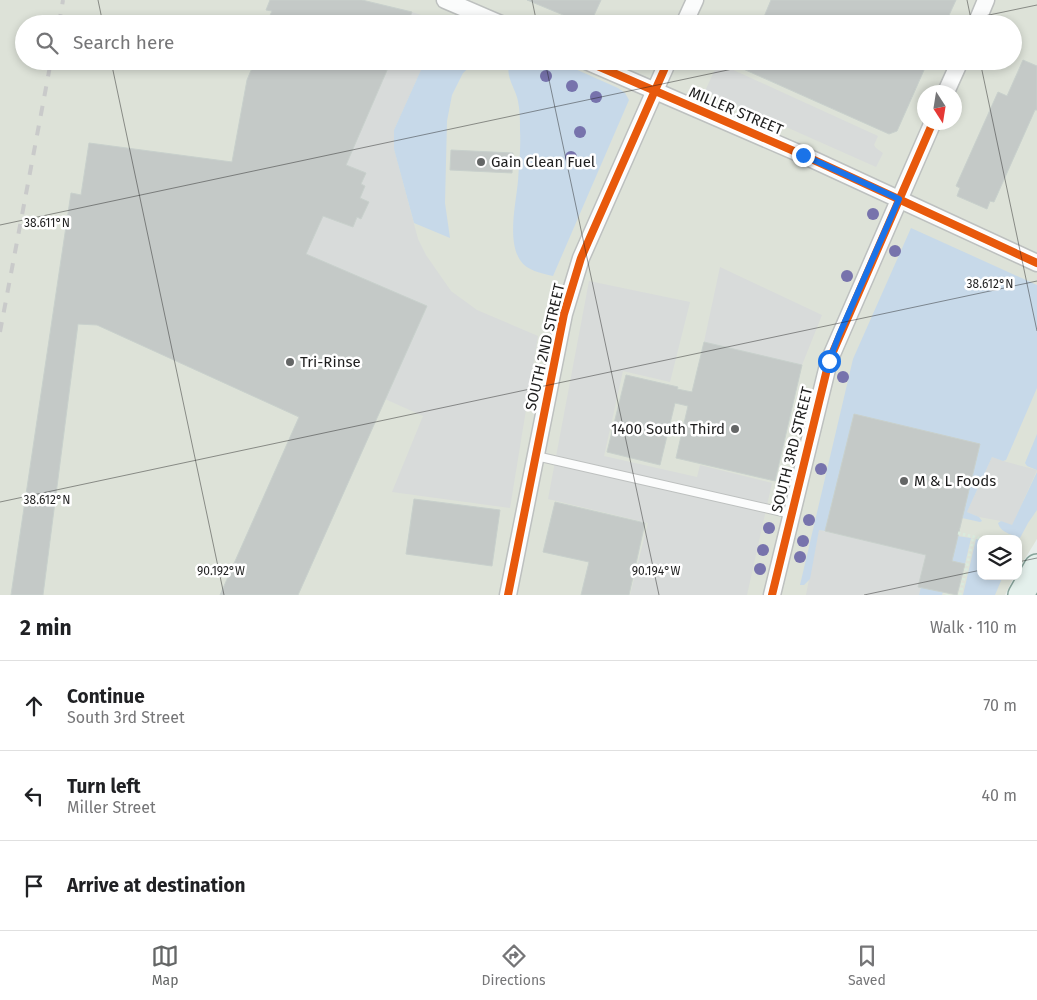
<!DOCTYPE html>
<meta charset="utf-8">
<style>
body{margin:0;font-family:"Fira Sans",sans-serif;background:#f2f2f2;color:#202124}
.controls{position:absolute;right:15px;bottom:15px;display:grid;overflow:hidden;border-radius:10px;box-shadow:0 2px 8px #0003}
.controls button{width:45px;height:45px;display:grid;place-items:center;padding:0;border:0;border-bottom:1px solid #e0e0e0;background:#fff;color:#202124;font:25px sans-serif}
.compass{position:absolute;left:917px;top:85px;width:45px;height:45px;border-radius:50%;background:#fff;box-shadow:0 2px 8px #0003;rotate:168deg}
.stop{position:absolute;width:15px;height:15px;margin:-11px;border:4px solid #1a73e8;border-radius:50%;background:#fff}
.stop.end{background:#1a73e8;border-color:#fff;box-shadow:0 1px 5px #0008}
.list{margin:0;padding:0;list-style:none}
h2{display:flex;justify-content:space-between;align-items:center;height:65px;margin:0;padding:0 20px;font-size:21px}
h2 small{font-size:16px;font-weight:400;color:#757577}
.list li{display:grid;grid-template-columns:32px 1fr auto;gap:15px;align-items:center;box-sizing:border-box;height:90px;padding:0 20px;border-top:1px solid #e0e0e0}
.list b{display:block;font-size:19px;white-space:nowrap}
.list p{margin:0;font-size:16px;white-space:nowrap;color:#757577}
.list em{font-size:16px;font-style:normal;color:#757577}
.icon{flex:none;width:28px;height:28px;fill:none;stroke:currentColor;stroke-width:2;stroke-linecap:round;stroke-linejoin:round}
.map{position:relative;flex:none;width:1037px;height:595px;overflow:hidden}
.search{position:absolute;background:#fff;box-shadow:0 2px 8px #0003;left:15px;right:15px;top:15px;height:55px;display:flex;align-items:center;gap:12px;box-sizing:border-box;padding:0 18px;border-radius:28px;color:#757577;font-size:19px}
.sheet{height:335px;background:#fff}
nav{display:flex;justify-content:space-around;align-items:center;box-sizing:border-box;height:70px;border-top:1px solid #e0e0e0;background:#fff;font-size:14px;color:#757577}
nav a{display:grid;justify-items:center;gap:2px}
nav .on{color:#646666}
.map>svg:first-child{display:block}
.industrial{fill:#dde2d8;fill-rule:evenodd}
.religious{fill:#d8dbda}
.grass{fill:#c7d9e9}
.building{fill:#c4c9c7;stroke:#c8d0cc}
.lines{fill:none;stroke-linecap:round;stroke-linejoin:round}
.lane-casing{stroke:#bdc0bf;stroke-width:10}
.street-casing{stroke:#bdc0bf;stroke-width:19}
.primary-casing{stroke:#85a299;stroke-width:28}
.path{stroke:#d9eadd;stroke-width:3;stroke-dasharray:2.5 2.5;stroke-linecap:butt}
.lane{stroke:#fbfcfc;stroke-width:8}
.street{stroke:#fbfcfc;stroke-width:16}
.primary{stroke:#e4f0ec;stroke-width:25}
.rail{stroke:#c9caca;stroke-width:4;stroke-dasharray:10 10;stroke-linecap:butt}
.cycleway-casing{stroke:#fff;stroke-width:11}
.cycleway{stroke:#e8590c;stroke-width:8}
.tree{fill:#7773ac}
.route{stroke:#1a73e8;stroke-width:6}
.ticks{fill:none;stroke:#1e1e1e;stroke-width:1;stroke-opacity:0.45}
.poi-dot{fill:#646666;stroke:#fff;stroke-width:2}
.labels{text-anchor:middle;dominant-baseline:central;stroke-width:5;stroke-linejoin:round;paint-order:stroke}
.street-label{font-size:15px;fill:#1e1e1e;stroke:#fff}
.poi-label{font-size:15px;fill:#1e1e1e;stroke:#fff;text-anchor:start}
.ticks-label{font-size:12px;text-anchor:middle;fill:#1e1e1e;stroke:#fff;stroke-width:5;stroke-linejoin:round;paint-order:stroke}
</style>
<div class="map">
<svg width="1037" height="595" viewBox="0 0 1037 595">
<rect width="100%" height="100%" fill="#e7edeb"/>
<!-- industrial -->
<path class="industrial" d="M 0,0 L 1037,0 L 1037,539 L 1018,570 L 1018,539 L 981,539 L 981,576 L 1014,576 L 1005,595 L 0,595 ZM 24,24 L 1013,24 L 1013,61 L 24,61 ZM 924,92 L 954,92 L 954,122 L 924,122 Z"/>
<!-- religious -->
<g class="religious">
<polygon points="412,12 442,22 441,24 407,24"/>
<polygon points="391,61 425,61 394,130 394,149 418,239 426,255 451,291 477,310 538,336 510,508 392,492 423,416 385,399 427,306 306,254 323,216 353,227 357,217 361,219 368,202 360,198 365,186 361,184 365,173 346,165"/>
<polygon points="718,63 878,136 874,145 876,148 883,153 876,167 705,91"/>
<polygon points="720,267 822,315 802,365 704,342"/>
<polygon points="589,281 690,302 670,382 623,371 604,456 697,477 700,465 772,483 747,595 630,595 648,523 548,499"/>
<polygon points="992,457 1003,461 1037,470 1012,526 1001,521 979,517 967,512"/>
<polygon points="819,530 926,555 918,586 921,587 919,595 806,595"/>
</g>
<!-- grass -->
<g class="grass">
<polygon points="425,61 476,61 463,73 452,95 447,121 445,203 450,238 414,223 394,149 394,130"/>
<path d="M 511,61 L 557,61 L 618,88 L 625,93 L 629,100 L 553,276 C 541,273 527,271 520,260 C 507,240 516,203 518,181 C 519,165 521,147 520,131 C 520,121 520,111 518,101 C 516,89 503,74 511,61 Z"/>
<polygon points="911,228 1037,285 1037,388 1006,460 1003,461 992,457 967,512 979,517 982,521 980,522 962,518 980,444 854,414 825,531 819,530 810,579 804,585 800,585 853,359"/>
<polygon points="1037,434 1037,470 1027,466 1025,463"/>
<path d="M 1037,472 L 1037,510 L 1028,523 L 1020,538 C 1011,534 1001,533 998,523 L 1001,521 L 1012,525 Z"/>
<polygon points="957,536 971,538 965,564 952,561"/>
<polygon points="976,539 981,540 981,576 1003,576 995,595 963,595"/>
<polygon points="921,587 943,592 942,595 919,595"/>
</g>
<!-- building -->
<g class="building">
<polygon points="270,0 362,0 412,12 407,24 266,24 272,11 266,10"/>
<polygon points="527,0 601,0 590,24 585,24"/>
<polygon points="771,0 956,0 945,24 761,24"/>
<polygon points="1023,60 1037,66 1037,110 1035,110 994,202 990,201 987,209 957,196 960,188 956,186 998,92 1007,96"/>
<polygon points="255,61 391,61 346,165 366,173 361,184 365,186 360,198 369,202 361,219 357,217 353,227 323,216 306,254 427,306 298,595 220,595 299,417 97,325 78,324 43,595 11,595 71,193 81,195 89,143 232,162 247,80"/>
<polygon points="744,61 928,61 897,131 889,134 741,68"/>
<polygon points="451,150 513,153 512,173 450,170"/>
<polygon points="704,342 802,365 775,481 676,458 688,406 675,403 660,465 607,452 626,375 678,387 677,389 692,392"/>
<polygon points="854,414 980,444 952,561 965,564 957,595 918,587 926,555 825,531"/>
<polygon points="414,499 500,510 492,566 406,554"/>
<polygon points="555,502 645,523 629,595 581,595 589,562 543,552"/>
</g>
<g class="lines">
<!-- lane casing -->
<g class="lane-casing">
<polyline id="lane" points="536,456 791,514"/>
</g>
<!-- street casing -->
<g class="street-casing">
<g id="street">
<polyline points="445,0 501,24"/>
<polyline points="684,24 695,0"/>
<polyline points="976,24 986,0"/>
<polyline points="586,61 803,155 1037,263"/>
<polyline points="946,92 960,61"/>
<polyline points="508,595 564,314 581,258 668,61"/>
<polyline points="772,595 829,361 933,122"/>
</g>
</g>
<!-- primary casing -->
<g class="primary-casing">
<polyline id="primary" points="1021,595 1037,567"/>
</g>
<!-- path -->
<g class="path">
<polyline points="958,533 983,539"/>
<polyline points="947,595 947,594"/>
<polyline points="960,595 974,536"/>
</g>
<!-- lane -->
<use href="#lane" class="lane"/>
<!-- street -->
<use href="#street" class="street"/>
<!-- primary -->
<use href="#primary" class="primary"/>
<!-- rail -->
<g class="rail">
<polyline points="59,24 63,0"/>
<polyline points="0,332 51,61"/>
</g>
<!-- cycleway casing -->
<g class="cycleway-casing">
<g id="cycleway">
<polyline points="586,61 803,155 1037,263"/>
<polyline points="508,595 564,314 581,258 668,61"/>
<polyline points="772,595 829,361 933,122"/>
</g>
</g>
<!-- cycleway -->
<use href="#cycleway" class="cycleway"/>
</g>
<!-- trees -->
<g class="tree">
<circle cx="546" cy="76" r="6"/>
<circle cx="572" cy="86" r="6"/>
<circle cx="596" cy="97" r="6"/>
<circle cx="580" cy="132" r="6"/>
<circle cx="571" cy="157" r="6"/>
<circle cx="873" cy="214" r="6"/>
<circle cx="895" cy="251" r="6"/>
<circle cx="847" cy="276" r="6"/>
<circle cx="843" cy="377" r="6"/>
<circle cx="821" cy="469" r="6"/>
<circle cx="809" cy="520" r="6"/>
<circle cx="769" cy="528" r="6"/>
<circle cx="803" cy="541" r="6"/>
<circle cx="763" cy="550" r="6"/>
<circle cx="800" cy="557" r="6"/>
<circle cx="760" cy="569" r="6"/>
</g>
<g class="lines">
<!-- route -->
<polyline class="route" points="803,155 899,199 839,335 829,361"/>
</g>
<!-- ticks -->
<path class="ticks" d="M 98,0 L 103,24M 532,0 L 537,24M 967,0 L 972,24M 946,24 L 1037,5M 111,61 L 224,595M 545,61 L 659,595M 980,61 L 1037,331M 0,225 L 770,61M 0,502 L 1037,281M 1018,562 L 1037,558M 864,595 L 981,570"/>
<!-- markers -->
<g class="poi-dot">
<circle cx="481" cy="162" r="5"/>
<circle cx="290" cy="362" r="5"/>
<circle cx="735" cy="429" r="5"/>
<circle cx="904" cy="481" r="5"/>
</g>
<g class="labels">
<!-- street labels -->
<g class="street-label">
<text transform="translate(736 111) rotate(23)">MILLER STREET</text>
<text transform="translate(545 347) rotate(-77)">SOUTH 2ND STREET</text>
<text transform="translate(792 450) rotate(-76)">SOUTH 3RD STREET</text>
</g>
<!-- poi labels -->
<g class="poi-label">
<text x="491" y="162">Gain Clean Fuel</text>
<text x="300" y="362">Tri-Rinse</text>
<text x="725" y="429" text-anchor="end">1400 South Third</text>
<text x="914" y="481">M &amp; L Foods</text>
</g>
</g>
<g class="ticks-label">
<text x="47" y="227">38.611°N</text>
<text x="990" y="288">38.612°N</text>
<text x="47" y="504">38.612°N</text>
<text x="221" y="575">90.192°W</text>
<text x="656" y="575">90.194°W</text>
</g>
</svg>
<div class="controls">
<button><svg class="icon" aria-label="layers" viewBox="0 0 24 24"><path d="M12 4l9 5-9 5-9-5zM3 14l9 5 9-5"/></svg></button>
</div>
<svg class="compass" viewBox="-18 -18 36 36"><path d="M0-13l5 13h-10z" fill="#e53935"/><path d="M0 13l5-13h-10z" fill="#757577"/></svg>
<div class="stop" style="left:829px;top:361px"></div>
<div class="stop end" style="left:803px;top:155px"></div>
<div class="search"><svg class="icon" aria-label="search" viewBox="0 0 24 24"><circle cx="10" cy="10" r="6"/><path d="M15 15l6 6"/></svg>Search here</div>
</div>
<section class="sheet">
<h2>2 min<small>Walk · 110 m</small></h2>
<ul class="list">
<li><svg class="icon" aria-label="ahead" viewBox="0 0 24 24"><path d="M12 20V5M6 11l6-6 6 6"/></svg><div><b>Continue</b><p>South 3rd Street</p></div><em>70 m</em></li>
<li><svg class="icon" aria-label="left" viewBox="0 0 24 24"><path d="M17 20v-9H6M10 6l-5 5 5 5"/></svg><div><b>Turn left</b><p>Miller Street</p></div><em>40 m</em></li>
<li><svg class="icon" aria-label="arrive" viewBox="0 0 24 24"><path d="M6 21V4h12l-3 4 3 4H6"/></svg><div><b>Arrive at destination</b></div></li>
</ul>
</section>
<nav>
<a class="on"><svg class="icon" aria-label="map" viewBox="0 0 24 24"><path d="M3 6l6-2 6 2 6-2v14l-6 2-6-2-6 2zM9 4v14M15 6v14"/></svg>Map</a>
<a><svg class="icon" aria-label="directions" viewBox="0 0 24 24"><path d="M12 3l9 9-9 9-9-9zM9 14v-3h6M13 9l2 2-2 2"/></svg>Directions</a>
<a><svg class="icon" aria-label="saved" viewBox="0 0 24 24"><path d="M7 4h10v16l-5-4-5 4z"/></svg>Saved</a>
</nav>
